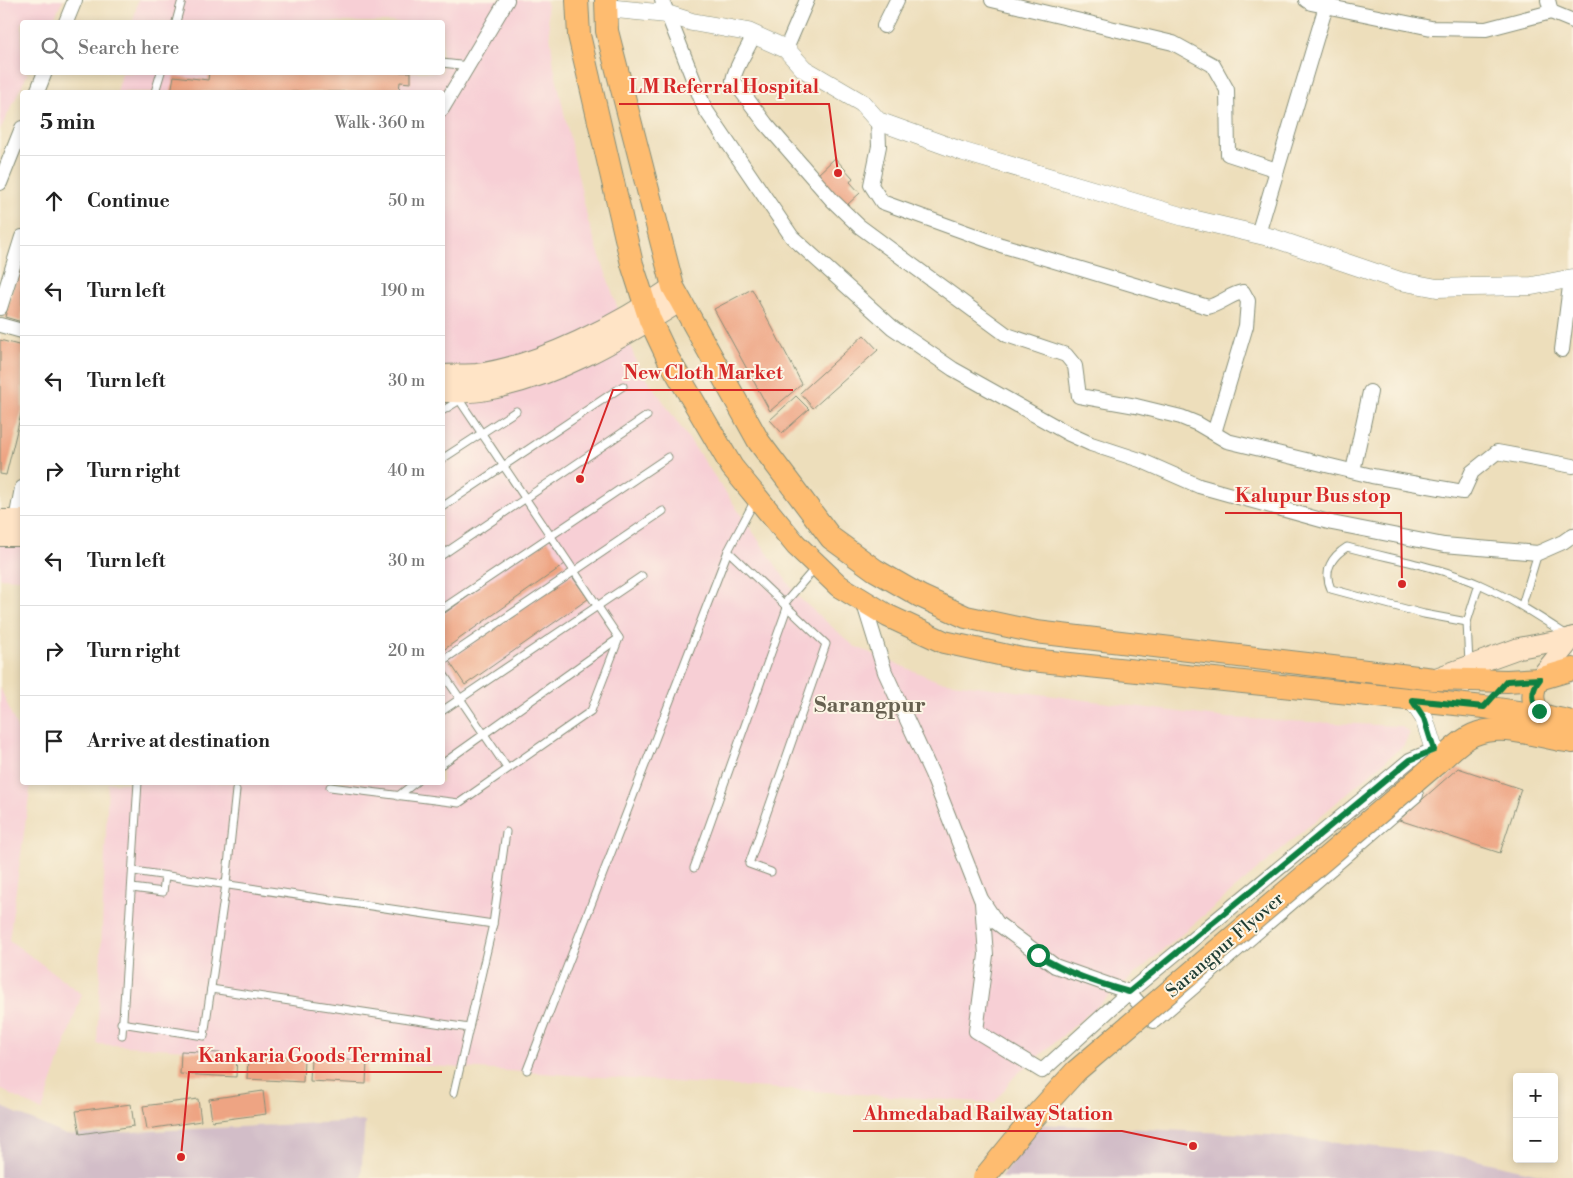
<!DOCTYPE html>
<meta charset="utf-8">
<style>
body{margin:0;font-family:"Libre Bodoni",serif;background:#f6f6f6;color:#222}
.controls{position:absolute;right:15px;bottom:15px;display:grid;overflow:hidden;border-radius:5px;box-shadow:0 2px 8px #0003}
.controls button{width:45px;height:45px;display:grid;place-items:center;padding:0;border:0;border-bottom:1px solid #e0e0e0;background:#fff;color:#222;font:25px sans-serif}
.stop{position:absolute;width:15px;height:15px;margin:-11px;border:4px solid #0b8043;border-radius:50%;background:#fff}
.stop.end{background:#0b8043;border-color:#fff;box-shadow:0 1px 5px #0008}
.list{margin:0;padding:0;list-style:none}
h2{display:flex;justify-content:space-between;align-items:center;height:65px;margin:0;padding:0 20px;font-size:21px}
h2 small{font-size:16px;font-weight:400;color:#767676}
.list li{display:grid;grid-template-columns:32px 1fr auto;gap:15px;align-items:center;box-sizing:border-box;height:90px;padding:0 20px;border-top:1px solid #e0e0e0}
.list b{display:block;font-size:19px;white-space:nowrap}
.list em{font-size:16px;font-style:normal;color:#767676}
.icon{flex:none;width:28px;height:28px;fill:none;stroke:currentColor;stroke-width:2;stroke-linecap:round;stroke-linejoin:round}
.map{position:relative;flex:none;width:1573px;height:1178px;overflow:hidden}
.search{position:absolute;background:#fff;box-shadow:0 2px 8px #0003;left:20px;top:20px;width:425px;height:55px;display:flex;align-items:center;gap:12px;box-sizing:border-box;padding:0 18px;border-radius:5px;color:#767676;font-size:19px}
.panel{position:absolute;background:#fff;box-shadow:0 2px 8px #0003;left:20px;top:90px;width:425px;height:695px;border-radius:5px}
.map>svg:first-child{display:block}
.built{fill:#f7cfd5}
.industrial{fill:#d2bdc8}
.building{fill:#eea483}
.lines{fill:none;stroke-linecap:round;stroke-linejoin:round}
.service-casing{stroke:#868e78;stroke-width:9}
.minor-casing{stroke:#868e78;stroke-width:16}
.tertiary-casing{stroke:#868e78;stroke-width:19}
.secondary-casing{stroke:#868e78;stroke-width:22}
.primary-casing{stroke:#868e78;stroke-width:24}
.service{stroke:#fff;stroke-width:7}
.minor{stroke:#fff;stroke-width:14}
.tertiary{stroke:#fff;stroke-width:18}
.secondary{stroke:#ffe4c6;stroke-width:20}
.primary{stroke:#febc70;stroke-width:22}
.primary-bridge-casing{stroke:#868e78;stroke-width:24;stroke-linecap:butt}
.primary-bridge{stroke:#febc70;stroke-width:22}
.route{stroke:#0b8043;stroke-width:6}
.labels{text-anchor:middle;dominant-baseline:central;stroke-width:4;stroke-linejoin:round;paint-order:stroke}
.street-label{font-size:18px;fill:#1f3d34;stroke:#fcf5e5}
.district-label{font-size:22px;font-weight:bold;fill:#676150;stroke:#fcf5e5}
.leader{fill:none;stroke:#d62828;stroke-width:2}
.callout-dot{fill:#d62828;stroke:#fcf5e5;stroke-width:2}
.callout-label{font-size:19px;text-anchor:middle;font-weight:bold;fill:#d62828;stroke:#fcf5e5;stroke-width:4;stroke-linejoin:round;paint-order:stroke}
</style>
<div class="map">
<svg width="1573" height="1178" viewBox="0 0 1573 1178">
<rect width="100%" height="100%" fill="#fcf5e5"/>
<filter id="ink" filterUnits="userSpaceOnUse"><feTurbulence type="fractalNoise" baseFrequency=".02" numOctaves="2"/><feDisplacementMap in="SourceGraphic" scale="10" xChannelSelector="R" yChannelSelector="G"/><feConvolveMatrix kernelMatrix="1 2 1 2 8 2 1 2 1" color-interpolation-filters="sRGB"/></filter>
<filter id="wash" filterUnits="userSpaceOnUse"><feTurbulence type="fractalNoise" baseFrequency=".0096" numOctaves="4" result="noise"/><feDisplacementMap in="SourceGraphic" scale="20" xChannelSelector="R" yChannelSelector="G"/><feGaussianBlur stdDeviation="1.12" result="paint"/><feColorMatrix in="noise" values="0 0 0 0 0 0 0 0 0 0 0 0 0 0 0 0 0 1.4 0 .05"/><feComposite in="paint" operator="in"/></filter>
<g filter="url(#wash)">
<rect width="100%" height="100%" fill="#eddebb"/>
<!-- built -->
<g class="built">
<polygon points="0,0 63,0 52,22 22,22 22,72 28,73 0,130"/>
<polygon points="138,0 546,0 554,67 588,221 636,362 797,596 854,646 938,681 1226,718 1400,726 1410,732 1404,745 1014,1077 994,1103 97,1044 108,783 442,782 442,92 117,92 122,73 442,72 442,22 133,22"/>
<polygon points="22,496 22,579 0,578 0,524"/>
<polygon points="0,687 22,740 22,782 31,783 9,940 82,994 42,1111 0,1089"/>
</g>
<!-- industrial -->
<g class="industrial">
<polygon points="0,1106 66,1135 365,1121 361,1178 0,1178"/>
<polygon points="1038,1124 1269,1135 1459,1156 1556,1178 1000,1178"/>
</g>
<g id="blocks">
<!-- building -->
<g class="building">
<polygon points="209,72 411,72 411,83 400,82 399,92 171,92 174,76 208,80"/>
<polygon points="835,158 853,178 850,182 860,193 846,206 817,175"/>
<polygon points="22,255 22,322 5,317"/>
<polygon points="752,289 802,384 770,411 714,309"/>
<polygon points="864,335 878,350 813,408 800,393"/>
<polygon points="0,340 22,346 22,410 6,475 0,474"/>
<polygon points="796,396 809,409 782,433 770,420"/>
<polygon points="548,540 565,564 442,651 442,615"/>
<polygon points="571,575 588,599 465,685 449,661"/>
<polygon points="1458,768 1521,789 1500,853 1399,820"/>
<polygon points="181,1051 237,1054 236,1077 180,1074"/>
<polygon points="248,1056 304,1059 303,1082 247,1079"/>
<polygon points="311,1058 367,1061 366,1084 310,1081"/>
<polygon points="263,1091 266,1114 212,1121 209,1099"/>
<polygon points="198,1099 201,1121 147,1129 143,1106"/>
<polygon points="131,1104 134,1126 80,1134 76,1111"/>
</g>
</g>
</g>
<g filter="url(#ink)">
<use href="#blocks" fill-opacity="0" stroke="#868e78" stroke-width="1"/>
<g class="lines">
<!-- service casing -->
<g class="service-casing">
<g id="service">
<polyline points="176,22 182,0"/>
<polyline points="442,63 469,66"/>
<polyline points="155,92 161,72"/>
<polyline points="442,411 460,400"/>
<polyline points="442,459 516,411"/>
<polyline points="442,507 623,386"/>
<polyline points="728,551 826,644 749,864 771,872"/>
<polyline points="442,555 647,416"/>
<path d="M 1479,584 L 1467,622 L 1424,614 L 1331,589 C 1323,571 1331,557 1347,547 C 1391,559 1438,566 1481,585 C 1512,599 1539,617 1567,635"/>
<polyline points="784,604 815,568"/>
<polyline points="1522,605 1538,553"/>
<polyline points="442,609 668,457"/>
<polyline points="1467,622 1469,664"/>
<polyline points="442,661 663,511"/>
<polyline points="442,672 507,768"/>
<polyline points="442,711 642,576"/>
<polyline points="442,764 619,638"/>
<polyline points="330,787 459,803 591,711 619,638 456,395"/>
<polyline points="398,796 416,782"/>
<polyline points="694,868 787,608"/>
<polyline points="134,871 493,924"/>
<polyline points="132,888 163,892 165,876"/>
<polyline points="211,989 469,1028"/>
<polyline points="121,1023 204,1036 226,884 236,790"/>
<polyline points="122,1035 138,782"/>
<polyline points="527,1070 728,551 755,500"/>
<polyline points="454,1093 493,924 506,832"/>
</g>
</g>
<!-- minor casing -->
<g class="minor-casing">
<g id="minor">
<polyline points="662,0 705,109 792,237 893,328 953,369 1069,434 1091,444 1140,460 1199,486 1332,523 1444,545 1538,553 1563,542 1573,535"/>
<polyline points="992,0 1173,43 1213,65 1227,90 1228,154 1277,170"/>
<polyline points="1306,0 1311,3 1431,28 1486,29 1551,12"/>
<polyline points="1548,0 1551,12 1573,21"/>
<polyline points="66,22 75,0"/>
<polyline points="884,26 897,0"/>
<path d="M 754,34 C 748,50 736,64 733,80 L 766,124 L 832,200 L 859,226 L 1007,335 L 1066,355 L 1075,366 L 1079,396 L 1136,406 L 1181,417 L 1198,424 L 1227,441 L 1372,476 L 1463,492 L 1472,472 L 1497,452 L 1573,466"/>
<polyline points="786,49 807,0"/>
<polyline points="37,92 45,72"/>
<polyline points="442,109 507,0"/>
<path d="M 878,121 L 879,146 L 871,185 L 882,202 L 1001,245 L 1208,307 C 1221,304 1230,294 1243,292 L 1248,301 L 1246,326 L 1214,433"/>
<polyline points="0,183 22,128"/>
<polyline points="1258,234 1326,6"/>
<polyline points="0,308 22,237"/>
<polyline points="0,325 22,331"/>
<polyline points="1562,350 1571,278"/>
<polyline points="1353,471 1370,392"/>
<polyline points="16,520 22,488"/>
<polyline points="863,601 885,672 932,774 981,899 997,923 1055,966 1129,992 1154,1021 1416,795"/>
<polyline points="982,903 986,955 976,1031 1042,1071 1129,992 1410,760 1434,750"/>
</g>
</g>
<!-- tertiary casing -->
<g class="tertiary-casing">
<g id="tertiary">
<polyline points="606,8 667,14 692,22 748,32 786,49 804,69 862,103 878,121 964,152 1184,217 1273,238 1400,281 1437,288 1472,287 1532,286 1573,278"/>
<polyline points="1412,700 1424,718 1434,750"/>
</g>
</g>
<!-- secondary casing -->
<g class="secondary-casing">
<g id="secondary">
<path d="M 442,375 C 454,374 466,375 477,374 C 541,365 620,324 673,287"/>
<path d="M 442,392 C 455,392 468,393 481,391 C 554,379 619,340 681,301"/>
<polyline points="0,520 22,520"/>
<polyline points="0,536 22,536"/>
<polyline points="1436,678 1519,648 1572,638"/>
<polyline points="1539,679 1573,637"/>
</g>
</g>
<!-- primary casing -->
<g class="primary-casing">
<g id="primary">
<polyline points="577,0 579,35 632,264 650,320 668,358 732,467 796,545 839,586 888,616 944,642 1022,659 1484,707 1545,716"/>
<polyline points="606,0 607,31 673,287 759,442 831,538 875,570 920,596 966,617 1036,632 1434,679 1507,681 1539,679 1573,669"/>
<path d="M 1539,679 C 1531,690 1530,709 1546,716 C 1554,719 1564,719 1573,723"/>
<path d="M 1436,764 C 1447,755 1459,741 1473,735 C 1504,721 1542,739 1573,742"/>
</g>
</g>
<!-- service -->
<use href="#service" class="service"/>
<!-- minor -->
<use href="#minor" class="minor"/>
<!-- tertiary -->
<use href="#tertiary" class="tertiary"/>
<!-- secondary -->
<use href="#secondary" class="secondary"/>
<!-- primary -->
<use href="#primary" class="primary"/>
<!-- primary-bridge casing -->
<g class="primary-bridge-casing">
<polyline id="primary-bridge" points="984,1178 1029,1123 1076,1071 1436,764"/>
</g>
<!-- primary-bridge -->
<use href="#primary-bridge" class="primary-bridge"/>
</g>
</g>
<g class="lines" filter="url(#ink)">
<!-- route -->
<path class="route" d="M 1038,955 C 1066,973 1097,983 1129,992 L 1410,760 L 1434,750 L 1424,718 L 1412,700 L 1484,707 L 1507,681 L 1540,679 C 1531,690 1531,700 1539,711"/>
</g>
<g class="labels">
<!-- street labels -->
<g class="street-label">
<text transform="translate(1225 945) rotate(-41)">Sarangpur Flyover</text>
</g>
<!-- district labels -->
<g class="district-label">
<text x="870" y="705">Sarangpur</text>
</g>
</g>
<!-- callouts -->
<path class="leader" d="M838 173L829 104H619M580 479L613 390H793M1402 584L1401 513H1225M181 1157L189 1072H442M1193 1146L1122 1131H853"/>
<g class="callout-dot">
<circle cx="838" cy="173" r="5"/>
<circle cx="580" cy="479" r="5"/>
<circle cx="1402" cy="584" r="5"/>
<circle cx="181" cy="1157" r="5"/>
<circle cx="1193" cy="1146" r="5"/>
</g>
<g class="callout-label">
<text x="724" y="93">LM Referral Hospital</text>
<text x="703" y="379">New Cloth Market</text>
<text x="1313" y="502">Kalupur Bus stop</text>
<text x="315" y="1062">Kankaria Goods Terminal</text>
<text x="988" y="1120">Ahmedabad Railway Station</text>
</g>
</svg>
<div class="controls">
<button>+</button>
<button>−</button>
</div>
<div class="stop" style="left:1038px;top:955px"></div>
<div class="stop end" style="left:1539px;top:711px"></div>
<div class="search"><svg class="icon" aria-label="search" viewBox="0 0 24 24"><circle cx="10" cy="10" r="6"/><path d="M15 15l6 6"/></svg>Search here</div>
<section class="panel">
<h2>5 min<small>Walk · 360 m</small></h2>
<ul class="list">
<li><svg class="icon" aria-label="ahead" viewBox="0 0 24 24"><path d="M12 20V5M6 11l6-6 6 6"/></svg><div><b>Continue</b></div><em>50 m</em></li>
<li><svg class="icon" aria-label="left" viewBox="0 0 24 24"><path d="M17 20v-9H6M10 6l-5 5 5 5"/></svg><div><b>Turn left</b></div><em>190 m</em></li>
<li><svg class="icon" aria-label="left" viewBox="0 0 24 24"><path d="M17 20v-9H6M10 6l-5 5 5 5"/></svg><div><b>Turn left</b></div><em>30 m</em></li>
<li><svg class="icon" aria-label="right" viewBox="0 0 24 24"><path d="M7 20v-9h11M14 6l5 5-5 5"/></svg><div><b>Turn right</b></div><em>40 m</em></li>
<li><svg class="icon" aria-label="left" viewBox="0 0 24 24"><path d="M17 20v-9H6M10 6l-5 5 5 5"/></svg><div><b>Turn left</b></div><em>30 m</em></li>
<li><svg class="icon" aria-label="right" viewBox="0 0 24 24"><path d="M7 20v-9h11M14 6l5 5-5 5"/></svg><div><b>Turn right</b></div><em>20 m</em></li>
<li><svg class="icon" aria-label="arrive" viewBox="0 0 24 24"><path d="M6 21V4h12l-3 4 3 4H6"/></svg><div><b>Arrive at destination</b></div></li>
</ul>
</section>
</div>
